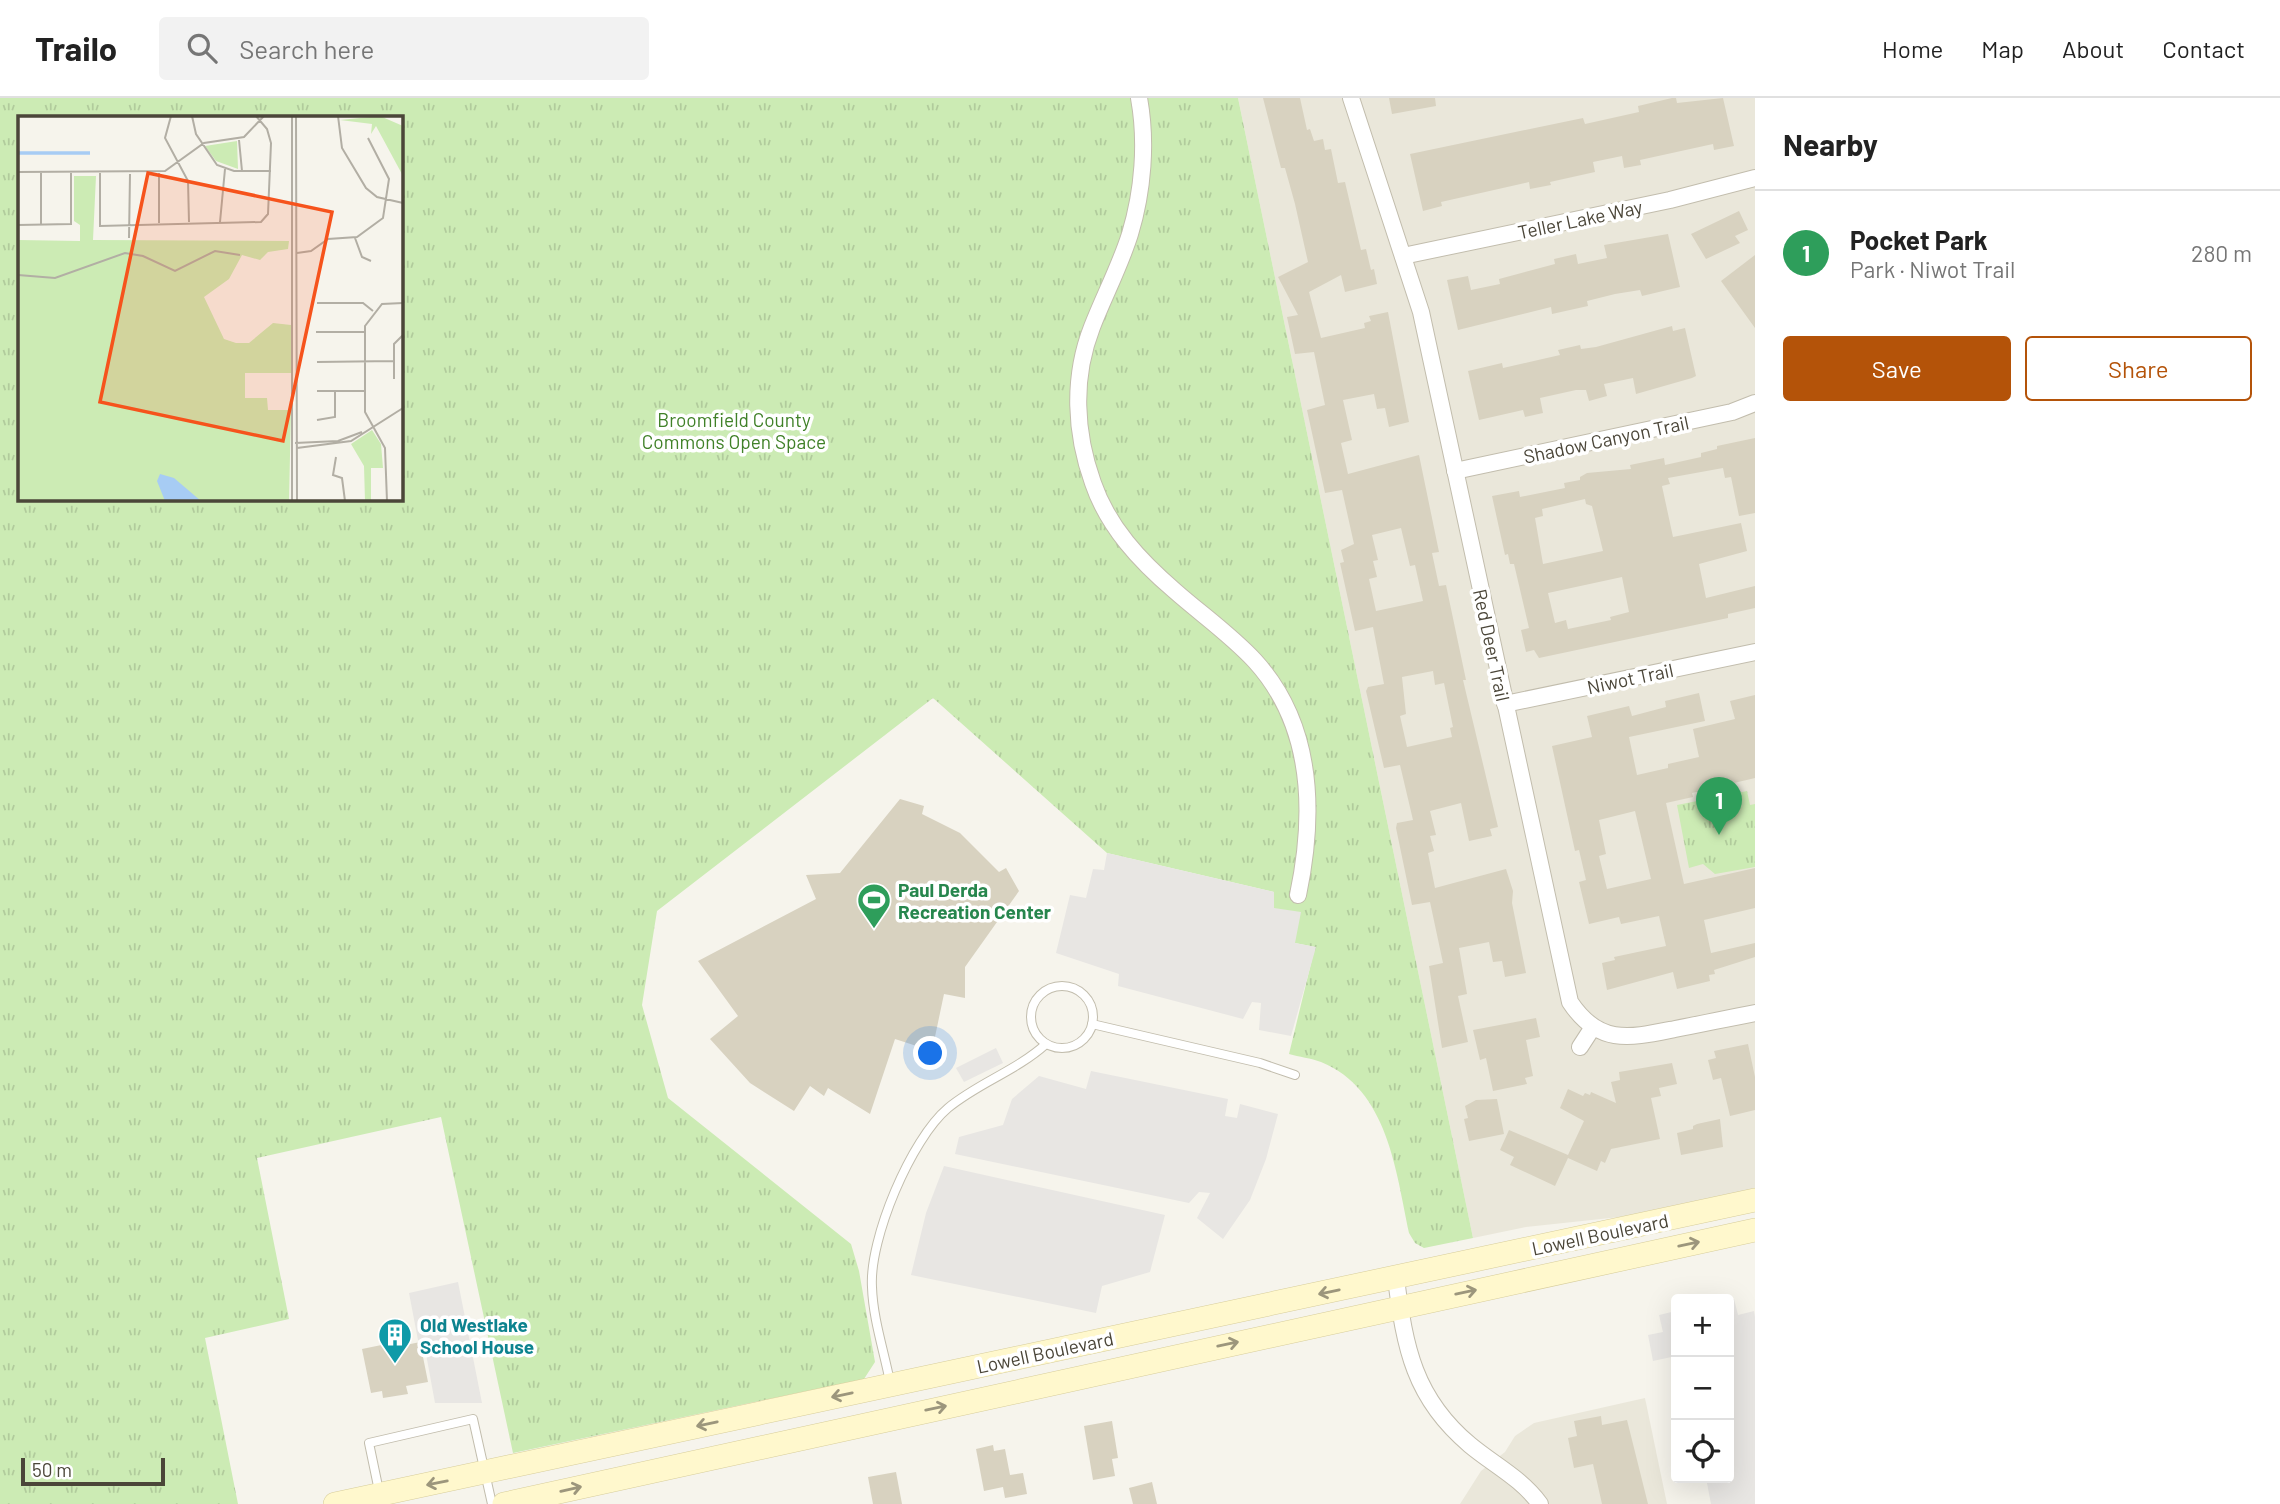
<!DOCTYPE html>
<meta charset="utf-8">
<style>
body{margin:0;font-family:Barlow,sans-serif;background:#f2f2f2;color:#222}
.controls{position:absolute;right:21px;bottom:21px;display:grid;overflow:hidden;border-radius:7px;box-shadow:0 7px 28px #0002}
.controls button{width:63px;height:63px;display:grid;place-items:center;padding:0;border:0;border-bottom:2px solid #e0e0e0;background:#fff;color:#222;font:35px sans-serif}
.scale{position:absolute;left:21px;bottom:18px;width:144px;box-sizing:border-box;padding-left:7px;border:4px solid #4b4639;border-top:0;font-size:19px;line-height:24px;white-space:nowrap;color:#4b4639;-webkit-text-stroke:5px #fff;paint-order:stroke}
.you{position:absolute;left:931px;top:956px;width:24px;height:24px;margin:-18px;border:5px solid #fff;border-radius:50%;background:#1a73e8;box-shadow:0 0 0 10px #1a73e833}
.badge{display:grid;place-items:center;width:46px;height:46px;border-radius:50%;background:#b45309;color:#fff;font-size:23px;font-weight:700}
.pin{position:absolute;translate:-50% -58px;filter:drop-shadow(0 2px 4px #0008)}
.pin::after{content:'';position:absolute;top:37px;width:24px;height:21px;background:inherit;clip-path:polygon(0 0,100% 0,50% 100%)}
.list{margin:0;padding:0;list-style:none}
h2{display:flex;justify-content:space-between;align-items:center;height:91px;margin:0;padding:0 28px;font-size:30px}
h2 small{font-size:23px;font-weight:400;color:#767676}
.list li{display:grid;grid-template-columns:46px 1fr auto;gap:21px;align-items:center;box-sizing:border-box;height:126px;padding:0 28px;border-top:2px solid #e0e0e0}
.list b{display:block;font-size:26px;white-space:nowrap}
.list p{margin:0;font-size:23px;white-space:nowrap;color:#767676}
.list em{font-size:23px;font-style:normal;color:#767676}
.actions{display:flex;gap:14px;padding:21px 28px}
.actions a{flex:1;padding:16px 0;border:2px solid #b45309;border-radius:7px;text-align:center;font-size:24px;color:#b45309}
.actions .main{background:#b45309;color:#fff}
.icon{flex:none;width:38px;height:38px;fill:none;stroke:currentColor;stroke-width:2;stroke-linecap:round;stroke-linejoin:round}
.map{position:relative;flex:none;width:1755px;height:1406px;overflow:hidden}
header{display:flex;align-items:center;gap:42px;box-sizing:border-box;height:98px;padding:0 35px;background:#fff;border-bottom:2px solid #e0e0e0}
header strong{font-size:33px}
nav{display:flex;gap:38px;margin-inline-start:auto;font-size:24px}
.search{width:490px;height:63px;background:#f2f2f2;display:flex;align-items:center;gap:18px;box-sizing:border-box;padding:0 24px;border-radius:7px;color:#767676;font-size:26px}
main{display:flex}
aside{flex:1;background:#fff}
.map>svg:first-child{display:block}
.residential{fill:#eae7da}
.park{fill:url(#park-tufts);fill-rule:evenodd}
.parking{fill:#e8e6e3}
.building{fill:#d8d2c0;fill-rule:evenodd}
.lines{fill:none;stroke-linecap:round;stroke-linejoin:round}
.service-casing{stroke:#c2bdad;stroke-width:10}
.minor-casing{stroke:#c2bdad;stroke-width:18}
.secondary-casing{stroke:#d7cd9b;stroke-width:24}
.service{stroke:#fff;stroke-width:8}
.minor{stroke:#fff;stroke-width:16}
.secondary{stroke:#fff8cd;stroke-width:23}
.oneway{stroke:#9c967c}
.labels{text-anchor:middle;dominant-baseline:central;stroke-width:7;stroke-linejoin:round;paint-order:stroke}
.street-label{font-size:19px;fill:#4b4639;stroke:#fff}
.park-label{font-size:19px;fill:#408128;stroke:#fff}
.leisure-label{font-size:19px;font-weight:bold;fill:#27864d;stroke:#fff;text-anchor:start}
.culture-label{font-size:19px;font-weight:bold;fill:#0d838f;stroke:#fff;text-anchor:start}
.inset-river{fill:none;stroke:#a7ccf4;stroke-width:3.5}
.inset-road{fill:none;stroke:#b2aea4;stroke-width:2}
.view{fill:#f6531c;fill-opacity:0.15;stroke:#f6531c;stroke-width:3.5}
.inset-edge{fill:none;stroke:#4b4639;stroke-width:3.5}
</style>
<header>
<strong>Trailo</strong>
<div class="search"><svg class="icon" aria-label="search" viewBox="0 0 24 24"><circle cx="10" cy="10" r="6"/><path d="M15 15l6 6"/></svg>Search here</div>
<nav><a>Home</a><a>Map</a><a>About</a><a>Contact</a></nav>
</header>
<main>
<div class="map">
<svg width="1755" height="1406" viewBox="0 0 1755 1406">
<defs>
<pattern id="park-tufts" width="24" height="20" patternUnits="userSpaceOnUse" patternTransform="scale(1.75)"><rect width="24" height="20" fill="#ccebb4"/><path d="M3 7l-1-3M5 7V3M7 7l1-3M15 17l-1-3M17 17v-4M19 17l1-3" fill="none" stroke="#b1cb9c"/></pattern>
</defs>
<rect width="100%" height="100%" fill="#f6f4ec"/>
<!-- residential -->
<g class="residential">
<polygon points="1238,0 1755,0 1755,1091 1629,1118 1526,1129 1473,1140"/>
<polygon points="1645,1300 1667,1406 1460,1406 1481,1373 1505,1354 1515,1338 1534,1325"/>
</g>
<!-- park -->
<g class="park">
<path d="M 0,0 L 1238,0 L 1473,1140 L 1424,1150 L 1415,1145 L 1409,1135 C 1396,1074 1388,991 1321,964 C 1311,960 1299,959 1289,956 L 1315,849 L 1295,845 L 1274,810 L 1274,794 L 1107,755 L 933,600 L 657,813 L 642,907 L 668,1000 L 851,1146 L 859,1173 L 875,1264 L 864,1281 L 513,1355 L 441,1019 L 257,1060 L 289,1221 L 205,1240 L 238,1406 L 0,1406 ZM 19,19 L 401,19 L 401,401 L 19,401 Z"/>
<polygon points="1747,693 1750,707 1755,706 1755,769 1715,776 1703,766 1689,770 1677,707"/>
</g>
<!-- parking -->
<g class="parking">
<polygon points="1107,755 1274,794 1274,810 1301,814 1295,845 1316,849 1291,938 1259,932 1261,905 1252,904 1243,921 1118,888 1119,876 1056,855 1070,797 1086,800 1093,771 1104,772"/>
<polygon points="996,950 1003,965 964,984 956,970"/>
<polygon points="1091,973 1228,1001 1225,1018 1237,1020 1240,1006 1278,1016 1266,1061 1250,1102 1223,1141 1197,1120 1210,1095 1199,1094 1189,1105 955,1056 959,1039 1003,1027 1012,1001 1039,978 1086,991"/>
<polygon points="944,1068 1165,1117 1150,1174 1102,1188 1096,1215 911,1177 926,1115"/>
<polygon points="458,1184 482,1305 435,1305 424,1245 418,1242 409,1195"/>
<polygon points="1734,1201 1738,1217 1754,1213 1755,1219 1755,1406 1711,1406 1706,1380 1729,1380 1729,1202"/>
<polygon points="1676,1213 1676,1258 1653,1263 1648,1237 1663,1234 1659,1217"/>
</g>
<!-- building -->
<g class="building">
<path d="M 1263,0 L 1300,0 L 1307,32 L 1310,31 L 1314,43 L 1323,41 L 1325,52 L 1331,51 L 1338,85 L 1345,84 L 1361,152 L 1366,151 L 1371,172 L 1374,171 L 1377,186 L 1345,194 L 1341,177 L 1309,194 L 1321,240 L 1365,230 L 1364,225 L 1371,223 L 1369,218 L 1388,214 L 1409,324 L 1389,329 L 1385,310 L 1377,311 L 1374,296 L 1343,302 L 1352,342 L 1341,345 L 1348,376 L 1419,357 L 1439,454 L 1432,455 L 1439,488 L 1446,487 L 1466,582 L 1463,582 L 1498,729 L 1490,731 L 1492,738 L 1469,743 L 1461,705 L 1430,713 L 1436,737 L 1430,738 L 1434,753 L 1428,755 L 1435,790 L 1506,771 L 1513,793 L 1512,805 L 1526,875 L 1505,879 L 1502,863 L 1493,864 L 1489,844 L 1459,850 L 1467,896 L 1458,898 L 1468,944 L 1442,950 L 1429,868 L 1443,865 L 1430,804 L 1412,807 L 1396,730 L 1397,725 L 1413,722 L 1400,667 L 1384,670 L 1366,593 L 1368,589 L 1384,586 L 1373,529 L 1355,533 L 1340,465 L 1344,464 L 1341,452 L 1354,446 L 1342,392 L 1325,395 L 1307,312 L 1325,307 L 1314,254 L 1295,256 L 1287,219 L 1298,217 L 1278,179 L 1308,164 L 1295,106 L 1285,70 L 1281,70 ZM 1401,430 L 1410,468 L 1415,467 L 1423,503 L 1376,513 L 1369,481 L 1377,479 L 1373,463 L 1378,462 L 1372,437 ZM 1433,573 L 1435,587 L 1444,585 L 1453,629 L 1450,630 L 1452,639 L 1407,649 L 1400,618 L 1406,616 L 1402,579 Z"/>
<polygon points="1389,0 1435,0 1436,8 1392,16"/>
<polygon points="1672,0 1676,0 1677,5 1723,0 1734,48 1714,52 1713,46 1640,62 1641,67 1624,70 1622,58 1593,64 1595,74 1550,84 1551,87 1530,91 1529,84 1441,104 1442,108 1423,113 1410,56 1583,20 1585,26 1639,14 1638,8"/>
<polygon points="1739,113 1748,132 1735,138 1740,145 1706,161 1691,136"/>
<polygon points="1668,136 1680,189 1642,198 1640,192 1615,196 1587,203 1588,208 1552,216 1551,209 1458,232 1447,182 1468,178 1471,192 1500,186 1499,181 1555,166 1554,161 1576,156 1578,166 1607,160 1604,147"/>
<polygon points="1755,157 1755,230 1721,183"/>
<polygon points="1672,228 1673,233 1685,230 1696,278 1692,280 1636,296 1633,280 1604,286 1607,298 1589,303 1586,292 1576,292 1540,300 1543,315 1525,319 1523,312 1479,322 1468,273 1502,265 1503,270 1560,257 1558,252 1580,247 1581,251 1596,249"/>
<path d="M 1755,340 L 1755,415 L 1739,418 L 1731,379 L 1725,380 L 1723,370 L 1668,380 L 1670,386 L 1662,388 L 1673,439 L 1741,425 L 1747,453 L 1699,466 L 1706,500 L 1755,488 L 1755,510 L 1728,516 L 1728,520 L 1539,560 L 1534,552 L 1526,554 L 1521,532 L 1529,530 L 1514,466 L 1510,466 L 1508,456 L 1505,457 L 1492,398 L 1519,393 L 1520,399 L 1565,390 L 1564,385 L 1580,382 L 1580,379 L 1587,375 L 1631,371 L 1630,367 L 1664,360 L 1665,367 L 1701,359 L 1701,355 L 1717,351 L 1717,348 ZM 1585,401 L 1586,406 L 1592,408 L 1603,453 L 1543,466 L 1535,420 L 1543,418 L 1542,411 ZM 1622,479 L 1629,514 L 1610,519 L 1611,522 L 1568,531 L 1566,522 L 1555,525 L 1548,495 Z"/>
<path d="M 1699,595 L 1705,623 L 1629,639 L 1637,677 L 1668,670 L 1668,666 L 1699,659 L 1693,631 L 1735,621 L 1730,603 L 1755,597 L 1755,680 L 1692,695 L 1693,699 L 1666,705 L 1684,786 L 1755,770 L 1755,810 L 1704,822 L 1711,855 L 1755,845 L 1755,859 L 1714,872 L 1715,876 L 1709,877 L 1710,883 L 1677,891 L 1673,874 L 1607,892 L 1602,865 L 1615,862 L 1614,859 L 1666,848 L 1659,818 L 1621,826 L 1619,819 L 1589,826 L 1579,784 L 1586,782 L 1579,752 L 1575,753 L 1552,648 L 1592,639 L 1587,618 L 1629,608 L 1632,618 L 1666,609 L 1665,603 ZM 1635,713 L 1651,781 L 1607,791 L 1599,758 L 1606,756 L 1599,722 Z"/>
<polygon points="900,701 924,708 922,716 960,735 999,774 1006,770 1019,793 965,869 965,900 944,896 932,953 895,941 870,1016 828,990 824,998 810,988 794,1013 750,985 710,941 738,918 698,863 816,801 806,777 840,775"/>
<polygon points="1536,920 1540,939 1526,942 1533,978 1525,980 1527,986 1493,993 1486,960 1480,962 1473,932"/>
<polygon points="1748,946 1755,979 1755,1012 1730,1018 1721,980 1713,982 1708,962 1716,960 1714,953"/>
<polygon points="1672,965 1677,986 1659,990 1661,998 1651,1000 1660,1041 1611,1051 1605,1065 1601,1063 1597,1073 1568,1060 1555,1088 1510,1067 1514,1059 1500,1052 1509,1032 1568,1057 1584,1023 1560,1010 1568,991 1583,998 1585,995 1590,997 1591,994 1616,1005 1611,984 1620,982 1619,974"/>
<polygon points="1497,1001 1504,1036 1469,1043 1464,1021 1468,1020 1465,1008 1476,1002"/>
<polygon points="1720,1021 1723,1049 1681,1057 1677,1035 1693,1031 1693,1028 1697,1026"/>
<polygon points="401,1243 401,1248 420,1244 428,1284 406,1288 408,1296 383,1300 382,1293 371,1295 362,1251"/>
<polygon points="1601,1318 1602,1327 1627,1322 1648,1406 1602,1406 1593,1366 1574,1370 1568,1340 1577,1338 1574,1323"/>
<polygon points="1112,1323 1118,1360 1112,1361 1115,1378 1093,1382 1084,1328"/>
<polygon points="993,1347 994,1353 1005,1351 1010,1377 1023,1375 1027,1396 1005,1400 1003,1389 984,1393 976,1351"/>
<polygon points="896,1374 902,1406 873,1406 868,1379"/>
<polygon points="1152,1384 1157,1406 1133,1406 1129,1390"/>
</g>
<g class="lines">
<!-- service casing -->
<g class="service-casing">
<g id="service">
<circle cx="1062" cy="919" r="31"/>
<polyline points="1092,926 1260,965 1295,977"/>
<path d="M 890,1284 C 884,1253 873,1221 872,1189 C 869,1141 911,1041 948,1010 C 978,985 1016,973 1046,946"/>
<polyline points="379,1393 369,1345 473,1321 492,1406"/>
</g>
</g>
<!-- minor casing -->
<g class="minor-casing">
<g id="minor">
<path d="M 1139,0 C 1147,44 1143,93 1130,136 C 1120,168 1104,198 1092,229 C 1072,280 1075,335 1093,385 C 1108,429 1140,463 1175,493 C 1201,516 1231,537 1255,563 C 1314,628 1315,716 1298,797"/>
<path d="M 1351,0 L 1421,214 L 1570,904 C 1599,948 1630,940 1675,931 C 1702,926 1728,920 1755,915"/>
<polyline points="1403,158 1670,102 1755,80"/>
<polyline points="1455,373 1732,314 1755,305"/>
<polyline points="1505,606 1755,554"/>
<polyline points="1580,949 1593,929"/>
<path d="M 1396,1181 C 1405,1250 1414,1300 1470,1347 C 1494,1367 1521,1380 1540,1406"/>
</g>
</g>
<!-- secondary casing -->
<g class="secondary-casing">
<g id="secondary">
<polyline points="335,1406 1755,1102"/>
<polyline points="504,1406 1755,1132"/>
</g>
</g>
<!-- service -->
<use href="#service" class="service"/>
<!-- minor -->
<use href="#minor" class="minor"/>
<!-- secondary -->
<use href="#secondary" class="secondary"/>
</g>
<!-- one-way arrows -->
<defs><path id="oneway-shaft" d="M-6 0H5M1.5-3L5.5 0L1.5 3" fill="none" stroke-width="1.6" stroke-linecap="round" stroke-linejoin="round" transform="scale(1.75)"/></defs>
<g class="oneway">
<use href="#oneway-shaft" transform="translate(1689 1146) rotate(-12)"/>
<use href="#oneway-shaft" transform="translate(1329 1194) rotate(168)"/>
<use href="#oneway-shaft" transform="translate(1466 1194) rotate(-12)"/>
<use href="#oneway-shaft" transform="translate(1228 1246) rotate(-12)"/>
<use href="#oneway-shaft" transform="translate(842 1297) rotate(168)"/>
<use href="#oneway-shaft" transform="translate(936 1310) rotate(-12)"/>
<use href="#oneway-shaft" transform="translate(707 1326) rotate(168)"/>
<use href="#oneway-shaft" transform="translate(437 1385) rotate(169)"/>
<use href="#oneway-shaft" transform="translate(571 1391) rotate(-13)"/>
</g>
<!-- icons -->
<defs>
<g id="stadium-pin" transform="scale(1.75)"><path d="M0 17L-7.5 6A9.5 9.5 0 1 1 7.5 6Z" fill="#2e9e5b" stroke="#fff"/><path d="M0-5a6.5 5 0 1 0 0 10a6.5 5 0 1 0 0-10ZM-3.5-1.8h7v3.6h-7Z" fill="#fff"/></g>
<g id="building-pin" transform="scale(1.75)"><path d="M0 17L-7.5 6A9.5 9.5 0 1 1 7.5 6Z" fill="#0f9aa8" stroke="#fff"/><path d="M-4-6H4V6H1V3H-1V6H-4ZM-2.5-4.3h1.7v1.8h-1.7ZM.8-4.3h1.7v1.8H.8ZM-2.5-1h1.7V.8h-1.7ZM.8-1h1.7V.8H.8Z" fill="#fff"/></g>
</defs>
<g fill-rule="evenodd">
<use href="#stadium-pin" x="874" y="802"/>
<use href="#building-pin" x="395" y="1237"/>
</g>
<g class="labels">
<!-- street labels -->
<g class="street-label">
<text transform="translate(1580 121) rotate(-12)">Teller Lake Way</text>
<text transform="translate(1606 341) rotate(-12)">Shadow Canyon Trail</text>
<text transform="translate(1492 547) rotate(78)">Red Deer Trail</text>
<text transform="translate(1630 580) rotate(-12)">Niwot Trail</text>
<text transform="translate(1600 1136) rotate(-12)">Lowell Boulevard</text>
<text transform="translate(1045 1254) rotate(-12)">Lowell Boulevard</text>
</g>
<!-- park labels -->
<g class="park-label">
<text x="734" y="321">Broomfield County<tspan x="734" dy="22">Commons Open Space</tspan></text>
</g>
<!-- leisure labels -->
<g class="leisure-label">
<text x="898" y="791">Paul Derda<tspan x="898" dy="22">Recreation Center</tspan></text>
</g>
<!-- culture labels -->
<g class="culture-label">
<text x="420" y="1226">Old Westlake<tspan x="420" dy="22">School House</tspan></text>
</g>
</g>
<!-- overview -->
<g transform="translate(18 18)">
<rect width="385" height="385" fill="#f6f4ec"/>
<path d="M 362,0 L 385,10 L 385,60 L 358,10 L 353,18 L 354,8 L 322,4 ZM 219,25 L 220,53 L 198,45 L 187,30 ZM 56,60 L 78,60 L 75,124 L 271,125 L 270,133 L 250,136 L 242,144 L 224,139 L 211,163 L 186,181 L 206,223 L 218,227 L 231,227 L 255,207 L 273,209 L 273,257 L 227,257 L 227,282 L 249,282 L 250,294 L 273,294 L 271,385 L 0,385 L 0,124 L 62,125 L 62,109 L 56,105 ZM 354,314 L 363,328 L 365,352 L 353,352 L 353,385 L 347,385 L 346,350 L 333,328 Z" fill="#ccebb4"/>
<path d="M 142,358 L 156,362 L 183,385 L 147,385 L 139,365 Z" fill="#a7ccf4"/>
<path class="inset-river" d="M 0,37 L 72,37"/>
<path class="inset-road" d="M 153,0 L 147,22 L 170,65 L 171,106M 174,0 L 178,18 L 199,49 L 216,55 L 253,55M 278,0 L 279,385M 320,0 L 324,32 L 348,72 L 359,81 L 385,87M 221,24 L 224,55M 0,56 L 147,55 L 186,27 L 226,21 L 246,0M 82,57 L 82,110 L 243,106 L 250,98 L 253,27 L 249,13 L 238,0M 141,57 L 141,107M 202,106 L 207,53M 0,109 L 53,108 L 53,56M 23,109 L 23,56M 111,122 L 112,58M 337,122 L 344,141 L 353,145M 279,137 L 293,135 L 310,123 L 339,121 L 365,102 L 371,63 L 350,22M 0,159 L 37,162 L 107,137 L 125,140 L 157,155 L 197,135 L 222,139M 299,187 L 345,187 L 355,195M 298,216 L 347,216M 299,246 L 376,245M 376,263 L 376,228 L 385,219M 299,275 L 347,275M 299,304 L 317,301 L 317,275M 277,327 L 320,325 L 344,316M 279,332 L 333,325 L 385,292M 318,341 L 315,359 L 324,362 L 327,385M 274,385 L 274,0M 369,385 L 367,332 L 347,296 L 347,210 L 364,188 L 385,187"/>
<path class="view" d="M 130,57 L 314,96 L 265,325 L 82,286 Z"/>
<rect width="385" height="385" class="inset-edge"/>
</g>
</svg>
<div class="controls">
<button>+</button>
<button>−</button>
<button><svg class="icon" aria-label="locate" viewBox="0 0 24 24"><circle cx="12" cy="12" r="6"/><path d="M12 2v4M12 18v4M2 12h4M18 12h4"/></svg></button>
</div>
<div class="scale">50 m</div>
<div class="you"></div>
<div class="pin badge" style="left:1719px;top:737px;background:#2e9e5b">1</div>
</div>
<aside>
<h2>Nearby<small></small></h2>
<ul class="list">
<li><span class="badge" style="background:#2e9e5b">1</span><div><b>Pocket Park</b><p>Park · Niwot Trail</p></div><em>280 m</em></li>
</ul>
<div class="actions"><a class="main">Save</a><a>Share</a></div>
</aside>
</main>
